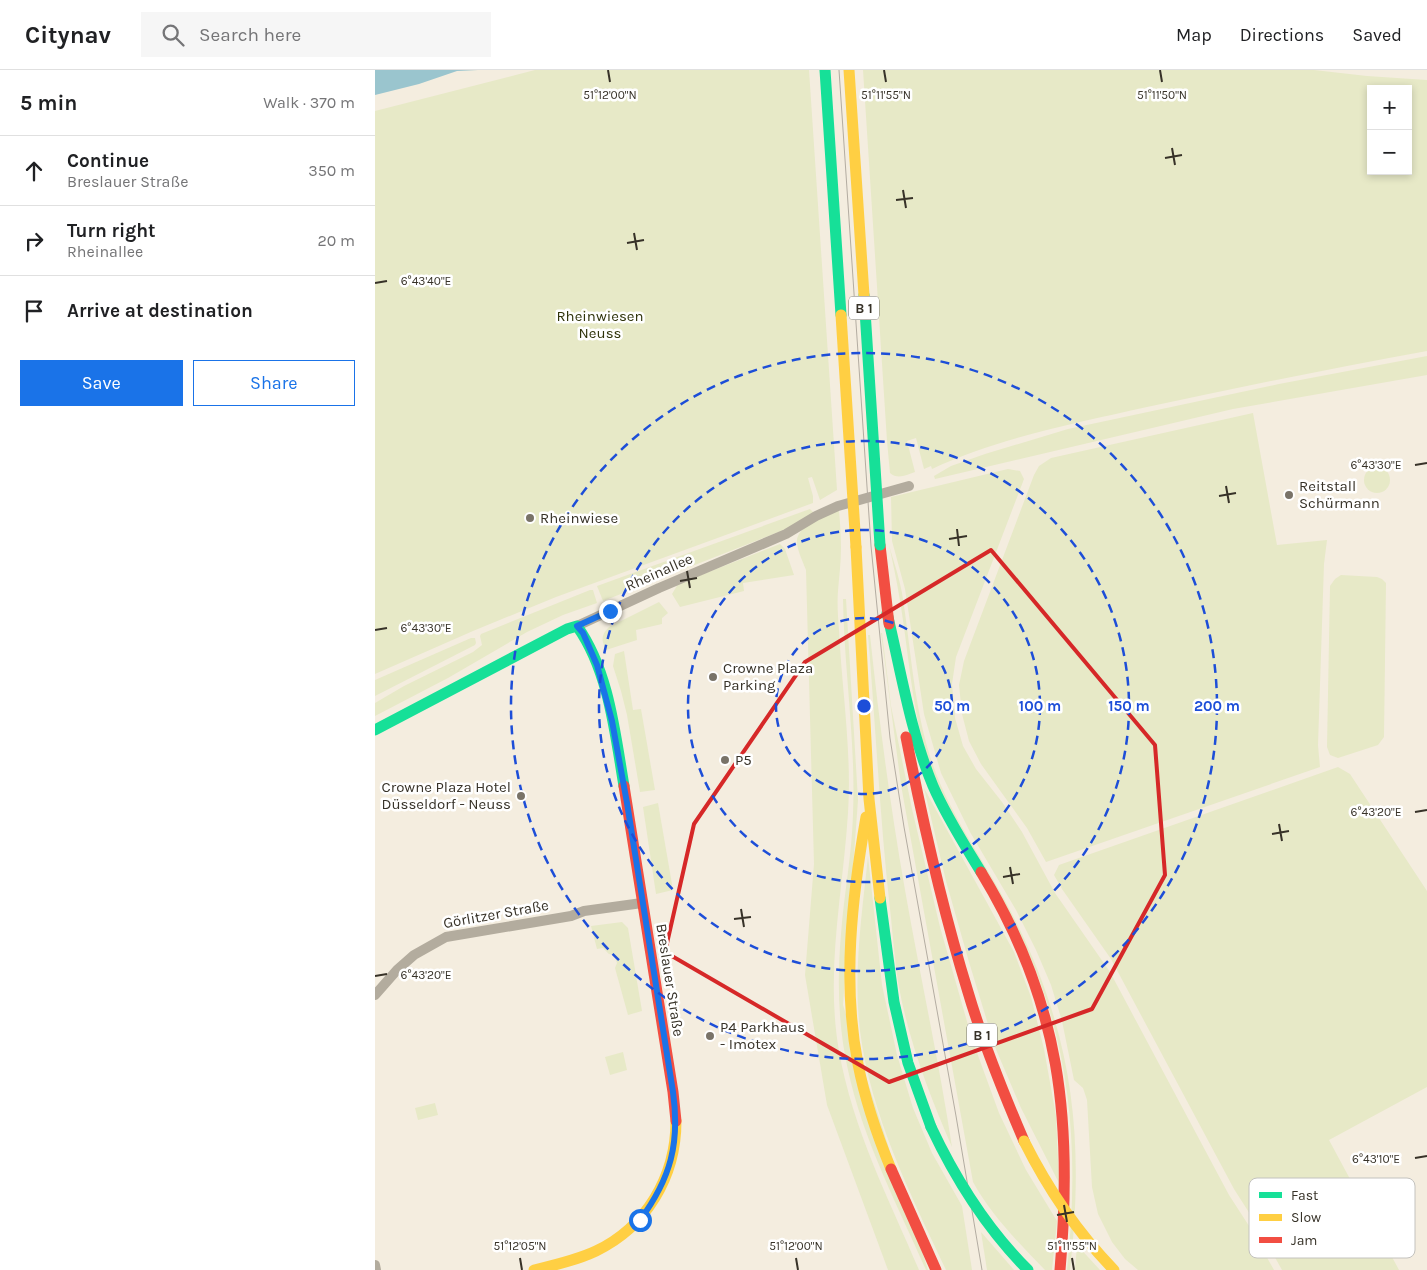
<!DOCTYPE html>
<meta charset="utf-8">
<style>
body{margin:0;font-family:Karla,sans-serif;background:#f6f6f6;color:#202124}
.controls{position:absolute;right:15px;top:15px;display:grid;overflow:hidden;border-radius:0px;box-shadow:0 2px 8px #0003}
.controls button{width:45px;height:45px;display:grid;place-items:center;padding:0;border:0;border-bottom:1px solid #e0e0e0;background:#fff;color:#202124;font:25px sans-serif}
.stop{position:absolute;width:15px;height:15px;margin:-11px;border:4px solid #1a73e8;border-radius:50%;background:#fff}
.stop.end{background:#1a73e8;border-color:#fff;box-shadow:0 1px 5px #0008}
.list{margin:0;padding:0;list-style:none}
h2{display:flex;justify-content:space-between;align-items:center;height:65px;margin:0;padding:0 20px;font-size:21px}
h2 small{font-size:16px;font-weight:400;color:#757577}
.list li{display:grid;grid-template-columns:32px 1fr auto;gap:15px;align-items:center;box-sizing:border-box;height:70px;padding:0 20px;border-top:1px solid #e0e0e0}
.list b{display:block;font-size:19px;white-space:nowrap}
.list p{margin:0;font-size:16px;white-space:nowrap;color:#757577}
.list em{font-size:16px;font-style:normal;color:#757577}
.actions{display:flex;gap:10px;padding:15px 20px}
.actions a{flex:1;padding:11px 0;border:1px solid #1a73e8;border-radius:0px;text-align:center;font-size:18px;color:#1a73e8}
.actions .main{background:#1a73e8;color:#fff}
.icon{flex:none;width:28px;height:28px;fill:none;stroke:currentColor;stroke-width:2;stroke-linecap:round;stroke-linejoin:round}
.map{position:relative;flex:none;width:1052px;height:1200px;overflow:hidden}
header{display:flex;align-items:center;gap:30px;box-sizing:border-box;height:70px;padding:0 25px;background:#fff;border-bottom:1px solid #e0e0e0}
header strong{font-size:24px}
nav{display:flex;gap:28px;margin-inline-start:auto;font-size:18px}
.search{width:350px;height:45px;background:#f6f6f6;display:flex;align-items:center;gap:12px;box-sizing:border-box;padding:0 18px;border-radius:0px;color:#757577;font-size:19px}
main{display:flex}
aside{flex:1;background:#fff}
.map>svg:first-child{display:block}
.green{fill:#e7e9c7;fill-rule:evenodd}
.water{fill:#9ac5ce}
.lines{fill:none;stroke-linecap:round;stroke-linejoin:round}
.street{stroke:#b3ac9e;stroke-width:10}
.fast{stroke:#16e098;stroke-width:11}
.slow{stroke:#ffcf43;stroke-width:11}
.jam{stroke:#f24e42;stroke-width:11}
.tram{stroke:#b3aca1;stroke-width:1}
.fast-bridge{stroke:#16e098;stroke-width:11}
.slow-bridge{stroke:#ffcf43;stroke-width:11}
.route{stroke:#1a73e8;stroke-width:6}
.marked{fill:none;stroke:#d62828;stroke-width:4;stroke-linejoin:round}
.ticks{fill:none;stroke:#373228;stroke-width:2}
.ring{fill:none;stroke:#1d4ed8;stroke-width:2.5;stroke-dasharray:9 6}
.poi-dot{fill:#797368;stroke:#fff;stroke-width:2}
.labels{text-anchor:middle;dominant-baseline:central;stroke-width:5;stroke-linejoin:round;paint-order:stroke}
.shield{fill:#fff;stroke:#737068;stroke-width:1}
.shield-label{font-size:14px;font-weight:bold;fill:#373228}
.park-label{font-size:15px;fill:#2f330a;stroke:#fff}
.poi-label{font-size:15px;fill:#373228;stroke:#fff;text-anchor:start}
.street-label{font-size:15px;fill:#373228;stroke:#fff}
.key{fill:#fff;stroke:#c3c2be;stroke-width:1}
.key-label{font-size:14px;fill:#373228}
.ticks-label{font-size:12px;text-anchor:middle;fill:#373228;stroke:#fff;stroke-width:5;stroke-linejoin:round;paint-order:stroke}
.centre{fill:#1d4ed8;stroke:#fff;stroke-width:2.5}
.ring-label{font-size:15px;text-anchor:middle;font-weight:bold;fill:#1d4ed8;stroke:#fff;stroke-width:5;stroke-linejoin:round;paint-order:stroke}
</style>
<header>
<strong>Citynav</strong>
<div class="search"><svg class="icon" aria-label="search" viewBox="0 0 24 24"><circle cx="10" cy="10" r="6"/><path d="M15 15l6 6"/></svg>Search here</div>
<nav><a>Map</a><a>Directions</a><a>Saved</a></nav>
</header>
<main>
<aside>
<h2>5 min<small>Walk · 370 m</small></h2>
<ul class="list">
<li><svg class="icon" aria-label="ahead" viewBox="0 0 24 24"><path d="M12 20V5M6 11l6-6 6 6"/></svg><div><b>Continue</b><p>Breslauer Straße</p></div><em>350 m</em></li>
<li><svg class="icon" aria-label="right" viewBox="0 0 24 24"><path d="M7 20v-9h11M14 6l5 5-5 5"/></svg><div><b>Turn right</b><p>Rheinallee</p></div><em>20 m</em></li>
<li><svg class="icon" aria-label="arrive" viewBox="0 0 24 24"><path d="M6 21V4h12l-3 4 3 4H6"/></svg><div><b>Arrive at destination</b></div></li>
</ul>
<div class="actions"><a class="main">Save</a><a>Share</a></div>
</aside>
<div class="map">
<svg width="1052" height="1200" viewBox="0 0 1052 1200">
<rect width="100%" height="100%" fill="#f4eddf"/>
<!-- green -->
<g class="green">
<polygon points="160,0 434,0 462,420 445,430 437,407 433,408 438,426 438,433 181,527 98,561 0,604 0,41"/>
<path d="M 488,0 L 939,0 L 992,6 L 1052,10 L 1052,281 C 958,298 865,317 772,337 C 701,353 623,368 557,399 L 556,396 L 549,399 L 541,368 L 532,371 L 540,402 C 531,405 523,410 515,403 L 512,371 ZM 996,19 L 1033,19 L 1033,101 L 996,101 Z"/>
<polygon points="1052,286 1052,305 858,339 560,409 559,406 576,396 610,384 693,359 904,314"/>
<polygon points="878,343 902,475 952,470 949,494 943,675 945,697 671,792 652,758 606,694 594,671 587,644 584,615 589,591 659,405 664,396 676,388"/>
<circle cx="1002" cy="410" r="13"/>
<polygon points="633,399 645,401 649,409 581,587 577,614 580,648 588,676 601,699 627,732 647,762 680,823 735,902 854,1125 876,1159 899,1200 763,1200 750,1189 737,1172 723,1144 717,1117 712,1030 708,1018 699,1010 687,951 676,915 661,880 641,840 595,762 566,703 549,644 530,519 517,471 516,427"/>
<polygon points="435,439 439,443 411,459 228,531 222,516"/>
<path d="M 464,440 C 465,452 466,466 466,478 C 466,493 464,507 463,521 C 462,534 463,547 464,560 C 467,621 477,683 473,743 C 468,823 450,901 464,981 C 478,1060 513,1127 544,1200 L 513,1200 L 452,1035 L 430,905 L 439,794 L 431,500 C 428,492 423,482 422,473 C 420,456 451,446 464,440 Z"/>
<polygon points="405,474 410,479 419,505 368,513 369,521 305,537 297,524 303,514"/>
<path d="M 514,475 C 518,490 524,506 527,523 C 537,584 539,647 562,706 C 581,754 612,795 635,840 C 698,961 710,1066 695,1200 L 692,1200 C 706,1070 695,954 631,837 C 607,793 577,753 559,707 C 537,650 535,590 525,531 C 522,512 518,493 514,475 Z"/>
<polygon points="966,505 1002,507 1007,509 1011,513 1009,667 1003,675 963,688 955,685 952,677 955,516 960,509"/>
<polygon points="215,520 218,520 222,533 188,545 152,562 73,608 0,646 0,633 29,616 98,582 107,575 105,566 106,564"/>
<path d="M 468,529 L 471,529 L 483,730 L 468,935 L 553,1200 L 551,1200 C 522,1134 488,1070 473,1000 C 463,956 462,909 466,864 C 469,824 477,784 478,744 C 481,672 469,600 468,529 Z"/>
<path d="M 284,532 L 293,543 L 287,548 L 287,554 L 261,560 L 262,570 L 231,580 C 226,570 226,565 234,557 Z"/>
<path d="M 506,563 L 507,563 L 516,636 L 537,739 L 565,857 L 597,969 L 624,1043 L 651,1100 L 682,1151 L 677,1200 L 670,1200 C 644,1173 616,1145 598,1112 L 526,715 Z"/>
<path d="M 493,565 L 495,565 C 504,650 515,735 530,820 C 545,906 564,991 577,1077 C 554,1024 533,969 523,912 C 520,891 518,869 516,848 C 505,754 501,659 493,565 Z"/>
<polygon points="96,568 100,568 101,573 100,575 0,626 0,610"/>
<polygon points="249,581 258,640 266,639 280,720 265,722 252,645 246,621 238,596 240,584"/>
<polygon points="963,697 975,704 1052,821 1052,1017 954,1070 1024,1200 907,1200 882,1155 859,1119 736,889 687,819 679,805 684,795"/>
<polygon points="549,718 639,882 656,927 669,979 681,1046 684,1113 646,1038 620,977 594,892 571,811"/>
<polygon points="283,733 298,820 281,824 268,737"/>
<path d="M 493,786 L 507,915 L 522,985 L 538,1038 L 557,1083 L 587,1136 L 597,1200 L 571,1200 C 535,1123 496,1046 485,961 C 478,903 487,844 493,786 Z"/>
<polygon points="247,852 253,858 267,941 253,945 240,898 242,893 239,885 234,884 228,878 222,879 216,856"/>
<polygon points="248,982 252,1000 235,1005 230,987"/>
<polygon points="60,1033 63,1045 43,1050 40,1038"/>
<polygon points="606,1162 639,1200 612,1200"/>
<polygon points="702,1175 725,1200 700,1200"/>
</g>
<!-- water -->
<polygon class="water" points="0,0 103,0 82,1 44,14 0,25"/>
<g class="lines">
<!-- street -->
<g class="street">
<polyline points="202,556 284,518 411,464 441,446 463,436 534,416"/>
<polyline points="0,925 22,900 39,885 71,867 196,846 209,841 267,833"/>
<polyline points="0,1195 1,1200"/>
</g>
<!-- fast -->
<g class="fast">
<polyline points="450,0 466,245"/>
<path d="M 512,543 C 526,601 535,661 558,716 C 571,746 589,774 606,802"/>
<path d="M 0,660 L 192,559 L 202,556 C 234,601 240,663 249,716"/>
<polyline points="505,828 519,932 533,993 556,1057"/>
</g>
<!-- slow -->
<g class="slow">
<polyline points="481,477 494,729 505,828"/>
<path d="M 491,747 C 477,827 467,913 483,994 C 490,1030 502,1065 516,1099"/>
<path d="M 159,1200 C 180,1195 202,1190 221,1181 C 271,1157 301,1107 301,1051"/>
</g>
<!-- jam -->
<g class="jam">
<polyline points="505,475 514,554"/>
<path d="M 531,667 C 548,753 567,838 593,922 C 608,973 628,1022 649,1071"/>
<polyline points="249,716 298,1022 301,1051"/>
<path d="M 606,802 C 686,933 698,1050 685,1200"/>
<polyline points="516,1099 561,1200"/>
</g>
<!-- tram -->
<polyline class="tram" points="464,0 496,476 515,668 529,757 581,1046 607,1200"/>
<!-- fast-bridge -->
<g class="fast-bridge">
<polyline points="489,225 505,475"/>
<path d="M 556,1057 C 581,1110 611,1158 653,1200"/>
</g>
<!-- slow-bridge -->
<g class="slow-bridge">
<polyline points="474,0 489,225"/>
<polyline points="466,245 481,477"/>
<path d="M 649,1071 C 673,1119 702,1162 739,1200"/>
</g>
</g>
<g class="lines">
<!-- route -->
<path class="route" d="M 235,541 L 202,556 L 208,563 L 222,595 L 237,651 L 252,733 L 298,1022 C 305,1073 296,1108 265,1150"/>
</g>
<!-- marked area -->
<path class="marked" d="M 616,480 L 780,675 L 790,805 L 717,939 L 514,1012 L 290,882 L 319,754 L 430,592 Z"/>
<!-- ticks -->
<path class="ticks" d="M 233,0 L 235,12M 509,0 L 511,12M 785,0 L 787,12M 797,78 L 800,95M 790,88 L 807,85M 528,120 L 531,138M 521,130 L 538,128M 259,163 L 262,180M 252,173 L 269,170M 0,213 L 12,211M 1040,395 L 1052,393M 851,416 L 854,433M 844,426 L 861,423M 582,459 L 584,476M 574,469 L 592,466M 312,501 L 315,518M 305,511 L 322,508M 0,560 L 12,558M 1040,742 L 1052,740M 904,754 L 907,771M 897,764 L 914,761M 635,797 L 638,814M 628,807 L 645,804M 366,839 L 369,857M 359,849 L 376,847M 0,906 L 12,904M 1040,1088 L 1052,1086M 689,1135 L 692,1152M 682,1145 L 699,1142M 145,1188 L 147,1200M 421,1188 L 423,1200M 697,1188 L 699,1200"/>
<!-- distance rings -->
<g class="ring">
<circle cx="489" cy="636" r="88"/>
<circle cx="489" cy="636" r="176"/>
<circle cx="489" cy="636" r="265"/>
<circle cx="489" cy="636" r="353"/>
</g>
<!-- markers -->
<g class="poi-dot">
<circle cx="914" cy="425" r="5"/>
<circle cx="155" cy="448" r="5"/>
<circle cx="338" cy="607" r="5"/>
<circle cx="350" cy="690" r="5"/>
<circle cx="146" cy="726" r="5"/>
<circle cx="335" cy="966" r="5"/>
</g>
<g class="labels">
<!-- shield labels -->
<g class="shield">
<rect x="474" y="226.5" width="30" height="23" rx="4"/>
<rect x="592" y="953.5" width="30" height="23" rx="4"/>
</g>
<g class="shield-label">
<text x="489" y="238">B 1</text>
<text x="607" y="965">B 1</text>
</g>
<!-- park labels -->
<g class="park-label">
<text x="225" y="246">Rheinwiesen<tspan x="225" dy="17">Neuss</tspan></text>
</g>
<!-- poi labels -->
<g class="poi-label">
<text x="924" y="416">Reitstall<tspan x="924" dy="17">Schürmann</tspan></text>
<text x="165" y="448">Rheinwiese</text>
<text x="348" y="598">Crowne Plaza<tspan x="348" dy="17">Parking</tspan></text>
<text x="360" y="690">P5</text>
<text x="136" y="717" text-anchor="end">Crowne Plaza Hotel<tspan x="136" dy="17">Düsseldorf - Neuss</tspan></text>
<text x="345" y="957">P4 Parkhaus<tspan x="345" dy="17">- Imotex</tspan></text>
</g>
<!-- street labels -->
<g class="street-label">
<text transform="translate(284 502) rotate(-24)">Rheinallee</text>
<text transform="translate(121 844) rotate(-10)">Görlitzer Straße</text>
<text transform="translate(295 910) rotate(81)">Breslauer Straße</text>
</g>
</g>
<!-- legend -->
<rect x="874" y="1108" width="166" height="80" rx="8" class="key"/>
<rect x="884" y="1122" width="23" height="6" fill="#16e098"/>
<rect x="884" y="1144" width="23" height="7" fill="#ffcf43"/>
<rect x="884" y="1167" width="23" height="6" fill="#f24e42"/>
<g class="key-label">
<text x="916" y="1130">Fast</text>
<text x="916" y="1152">Slow</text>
<text x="916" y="1175">Jam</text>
</g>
<g class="ticks-label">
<text x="235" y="29">51°12'00"N</text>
<text x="511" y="29">51°11'55"N</text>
<text x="787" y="29">51°11'50"N</text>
<text x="51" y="215">6°43'40"E</text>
<text x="1001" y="399">6°43'30"E</text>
<text x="51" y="562">6°43'30"E</text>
<text x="1001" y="746">6°43'20"E</text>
<text x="51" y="909">6°43'20"E</text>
<text x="1001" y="1093">6°43'10"E</text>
<text x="145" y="1180">51°12'05"N</text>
<text x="421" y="1180">51°12'00"N</text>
<text x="697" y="1180">51°11'55"N</text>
</g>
<circle cx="489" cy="636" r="8" class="centre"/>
<g class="ring-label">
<text x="577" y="641">50 m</text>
<text x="665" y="641">100 m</text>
<text x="754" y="641">150 m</text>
<text x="842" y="641">200 m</text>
</g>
</svg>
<div class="controls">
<button>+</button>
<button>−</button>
</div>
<div class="stop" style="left:265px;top:1150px"></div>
<div class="stop end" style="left:235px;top:541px"></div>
</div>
</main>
